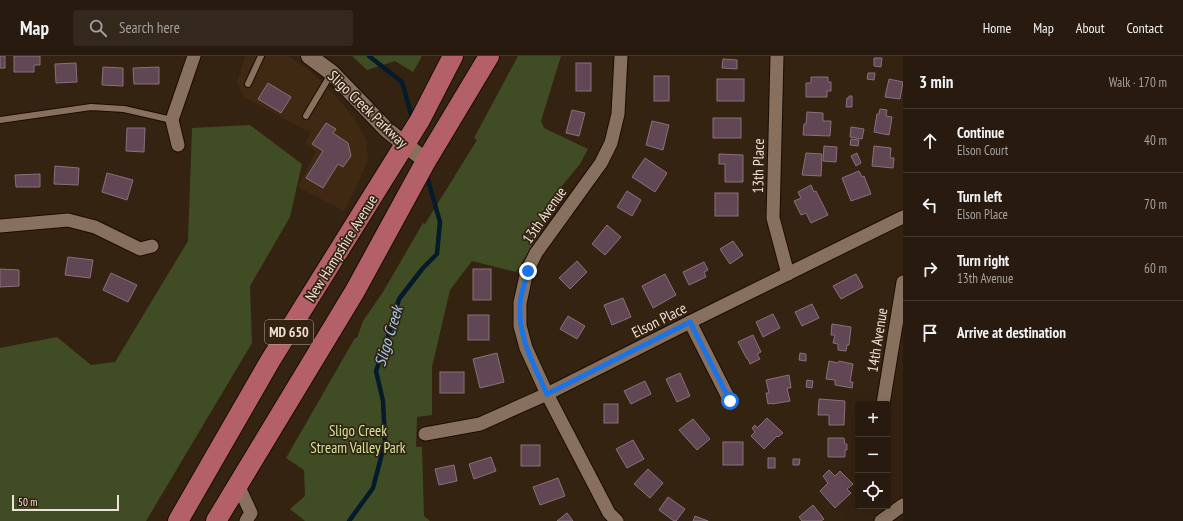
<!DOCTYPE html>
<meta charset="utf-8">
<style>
body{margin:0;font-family:"PT Sans Narrow",sans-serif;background:#34271c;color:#f1f3f6}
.controls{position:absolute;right:12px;bottom:12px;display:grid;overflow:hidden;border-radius:4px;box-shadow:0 4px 16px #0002}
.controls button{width:36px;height:36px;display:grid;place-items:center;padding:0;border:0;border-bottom:1px solid #44382e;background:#281a0e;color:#f1f3f6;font:20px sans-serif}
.scale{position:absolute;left:12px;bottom:10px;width:107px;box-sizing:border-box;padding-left:4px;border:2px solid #eee1d7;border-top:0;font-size:11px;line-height:14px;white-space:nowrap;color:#eee1d7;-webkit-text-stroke:3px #352312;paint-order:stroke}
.stop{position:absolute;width:12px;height:12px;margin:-9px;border:3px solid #1a73e8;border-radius:50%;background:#fff}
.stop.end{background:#1a73e8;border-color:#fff;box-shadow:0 1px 4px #0008}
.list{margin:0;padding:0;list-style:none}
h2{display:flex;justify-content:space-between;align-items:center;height:52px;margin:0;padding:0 16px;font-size:17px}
h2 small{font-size:13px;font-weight:400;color:#a5a19e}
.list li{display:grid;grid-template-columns:26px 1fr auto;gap:12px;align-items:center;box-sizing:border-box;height:64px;padding:0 16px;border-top:1px solid #44382e}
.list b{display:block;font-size:15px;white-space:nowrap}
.list p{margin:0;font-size:13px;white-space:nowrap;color:#a5a19e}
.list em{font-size:13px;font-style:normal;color:#a5a19e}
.icon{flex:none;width:22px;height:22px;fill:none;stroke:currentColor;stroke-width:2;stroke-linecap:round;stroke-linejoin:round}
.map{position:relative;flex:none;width:903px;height:465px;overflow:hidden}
header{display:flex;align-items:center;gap:24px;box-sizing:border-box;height:56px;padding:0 20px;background:#281a0e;border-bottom:1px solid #44382e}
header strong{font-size:19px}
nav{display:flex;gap:22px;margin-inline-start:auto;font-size:14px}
.search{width:280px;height:36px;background:#34271c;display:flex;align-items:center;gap:10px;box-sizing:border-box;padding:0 14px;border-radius:4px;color:#a5a19e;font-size:15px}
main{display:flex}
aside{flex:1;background:#281a0e}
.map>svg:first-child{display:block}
.built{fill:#402912}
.green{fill:#404c24}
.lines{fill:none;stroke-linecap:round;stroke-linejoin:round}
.stream{stroke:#041b2b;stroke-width:4.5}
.building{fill:#604753;stroke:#8b6f7c}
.service-casing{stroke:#1c0c00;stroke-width:8}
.minor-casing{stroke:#1c0c00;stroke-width:15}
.tertiary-casing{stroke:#1c0c00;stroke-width:18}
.primary-casing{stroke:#1c0c00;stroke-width:22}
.service{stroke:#87715e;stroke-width:6}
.minor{stroke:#87715e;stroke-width:13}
.tertiary{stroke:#87715e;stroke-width:16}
.primary{stroke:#b46068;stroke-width:20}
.route{stroke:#1a73e8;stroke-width:5}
.labels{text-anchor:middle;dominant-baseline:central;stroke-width:3.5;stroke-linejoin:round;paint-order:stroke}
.shield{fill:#352312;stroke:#b6a89c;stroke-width:1}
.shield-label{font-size:14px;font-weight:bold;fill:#eee1d7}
.street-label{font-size:15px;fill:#eee1d7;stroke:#352312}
.park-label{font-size:15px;fill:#cee79a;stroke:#352312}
.water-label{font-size:16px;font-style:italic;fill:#99cffa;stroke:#352312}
</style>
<header>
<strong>Map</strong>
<div class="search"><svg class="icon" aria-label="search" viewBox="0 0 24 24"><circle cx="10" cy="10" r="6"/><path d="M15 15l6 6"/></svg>Search here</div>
<nav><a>Home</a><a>Map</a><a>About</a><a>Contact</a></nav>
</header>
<main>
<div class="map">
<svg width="903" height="465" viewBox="0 0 903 465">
<rect width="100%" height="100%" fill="#352312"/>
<!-- built -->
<polygon class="built" points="245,0 288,0 307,12 333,37 353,61 366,84 368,103 358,127 344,155 298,131 316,95 305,87 311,77 244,41 237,27"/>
<!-- green -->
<g class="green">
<polygon points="352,0 422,0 413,16 395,5 367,14"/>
<polygon points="518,0 561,0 541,65 544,72 588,93 580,108 561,131 557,150 516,216 472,205 450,234 432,311 432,359 417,361 417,362 416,391 422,391 424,460 430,465 305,465 290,453 305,440 304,414 286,402 355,282 357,282 363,265 383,236 423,167 425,168 477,84 474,82"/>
<polygon points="250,69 302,108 290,161 250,230 252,287 146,465 0,465 0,292 57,281 91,309 115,306 188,185 192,72"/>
</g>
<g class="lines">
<!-- stream -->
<g class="stream">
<polyline points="369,0 402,26 413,65"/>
<polyline points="349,465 373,432 385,386 383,345 376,315 387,284 399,243 423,212 437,198 440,166 426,117"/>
</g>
</g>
<!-- building -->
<g class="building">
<rect x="0" y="0" width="5" height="12"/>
<polygon points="14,0 40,0 40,9 34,9 34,16 14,16"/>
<polygon points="874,2 882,2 881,11 874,10"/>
<polygon points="723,3 737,4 737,13 722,12"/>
<polygon points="76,7 77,26 56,27 55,8"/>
<rect x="576" y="7" width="15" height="28"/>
<polygon points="103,11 123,12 123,30 102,29"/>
<polygon points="159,11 159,28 134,28 133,12"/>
<polygon points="868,17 875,17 874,24 867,23"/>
<rect x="654" y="20" width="15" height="25"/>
<polygon points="811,21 828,21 828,26 831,26 831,35 827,35 827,41 806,41 806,27 811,27"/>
<rect x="717" y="23" width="27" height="22"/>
<polygon points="889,23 903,26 900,43 885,41"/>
<polygon points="268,27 291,41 281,57 258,43"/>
<polygon points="849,40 852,40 852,51 846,51 847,42 849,42"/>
<polygon points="880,53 887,54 886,60 892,61 889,79 874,76 877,58 879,58"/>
<polygon points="572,54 585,57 579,80 566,77"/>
<polygon points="807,56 823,57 823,65 831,65 830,80 803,79 804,68 806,68"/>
<rect x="713" y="62" width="28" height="20"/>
<polygon points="652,65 669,69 663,94 646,89"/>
<polygon points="326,67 336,73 333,77 348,87 351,100 343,111 338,108 323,132 306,122 323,95 312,88"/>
<polygon points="851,71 864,73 862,83 850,81"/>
<polygon points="127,72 145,72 144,96 126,95"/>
<polygon points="851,83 859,84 858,90 850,89"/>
<polygon points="824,90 837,91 836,106 823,105"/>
<polygon points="874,90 891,92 890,102 894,102 893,112 872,110"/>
<polygon points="806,97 822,98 821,120 802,119"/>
<polygon points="857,97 861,107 856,110 851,100"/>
<polygon points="719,98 743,99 743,126 725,126 725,108 719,108"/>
<polygon points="645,102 667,117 655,136 632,121"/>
<polygon points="55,110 79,112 78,129 54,128"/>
<polygon points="859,115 862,121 864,120 871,138 851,145 842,122"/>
<polygon points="107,117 133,124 127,144 102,136"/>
<polygon points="40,118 40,131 16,131 15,119"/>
<polygon points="811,129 814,136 816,135 828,159 811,167 806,157 801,159 794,145 801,142 798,136"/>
<polygon points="627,135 641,144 632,160 617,151"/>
<rect x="715" y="137" width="23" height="23"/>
<polygon points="607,169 621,181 605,199 592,188"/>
<polygon points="733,185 743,199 730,208 720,193"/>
<polygon points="68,201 93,204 90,222 65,219"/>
<polygon points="577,205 587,216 570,233 559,222"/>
<polygon points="704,206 708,214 704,216 706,221 689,229 683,216"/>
<polygon points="0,213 19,214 19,230 0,231"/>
<rect x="473" y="213" width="18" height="31"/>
<polygon points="111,217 137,229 128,246 103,234"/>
<polygon points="665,218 676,239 653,252 642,230"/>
<polygon points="856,218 863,231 841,243 833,230"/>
<polygon points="623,242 631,261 612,269 604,249"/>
<polygon points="812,248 819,262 802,270 795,256"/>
<polygon points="773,258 780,272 763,281 756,266"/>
<rect x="468" y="259" width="21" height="25"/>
<polygon points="568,260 585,270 577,283 560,273"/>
<polygon points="832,268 851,271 849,289 847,289 846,295 838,294 838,288 833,287 835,279 831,279"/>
<polygon points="753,279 761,296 757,298 760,303 750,308 748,303 747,303 738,286"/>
<polygon points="497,297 504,326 480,332 473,303"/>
<polygon points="800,297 806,298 806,305 799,304"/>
<polygon points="829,305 838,307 839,305 853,308 850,326 853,326 852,332 835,329 835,324 826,323"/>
<rect x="440" y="316" width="24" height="21"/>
<polygon points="680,317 690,340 677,346 666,323"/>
<polygon points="789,319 791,332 787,332 790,345 772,348 772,347 768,348 766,337 769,337 766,324"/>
<polygon points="807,324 813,325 812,332 806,331"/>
<polygon points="645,325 651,338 631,348 624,335"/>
<polygon points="819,343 845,345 844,369 829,369 829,359 818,359"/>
<rect x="604" y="348" width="14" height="19"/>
<polygon points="767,362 783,377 778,381 777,380 764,393 751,380 755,376 752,372 755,369 757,372"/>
<polygon points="693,363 710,383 697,394 679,374"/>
<polygon points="828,382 844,382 845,388 847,388 847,394 845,394 845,401 828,401"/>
<polygon points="633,384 644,403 627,412 616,393"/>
<rect x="723" y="386" width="20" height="23"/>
<rect x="521" y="389" width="19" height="21"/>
<polygon points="491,401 496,415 474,423 469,408"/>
<rect x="768" y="402" width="7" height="10"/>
<polygon points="793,403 800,403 799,409 793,409"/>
<polygon points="454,409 457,425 439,429 435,413"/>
<polygon points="648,413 663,427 650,442 634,428"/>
<polygon points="829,414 835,420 840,415 853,428 847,433 851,437 835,452 820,435 828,427 823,420"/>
<polygon points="558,422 565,440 540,449 533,431"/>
<polygon points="668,441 685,453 676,465 674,465 659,454"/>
<polygon points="813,449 824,463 821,465 802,465 799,461"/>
<polygon points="567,457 573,465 557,465"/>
<polygon points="695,460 708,465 693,465"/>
</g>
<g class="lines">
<!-- service casing -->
<g class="service-casing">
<g id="service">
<polyline points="248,28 261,0"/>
<polyline points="306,60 331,18"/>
<polyline points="0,64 91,51 124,53 172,64"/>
</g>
</g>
<!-- minor casing -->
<g class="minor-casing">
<g id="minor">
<polyline points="777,0 773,162 788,218"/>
<polyline points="178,89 172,64 194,0"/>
<polyline points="0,170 68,164 95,171 140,193 152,190"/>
<polyline points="690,266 730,345"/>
<polyline points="883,348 903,226"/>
<polyline points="425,378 480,368 547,338 690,266 903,161"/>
<polyline points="238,429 251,457 246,465"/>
<polyline points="617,465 609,457 547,338 526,292 520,270 520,247 527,215 536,197 601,107 611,87 618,58 621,0"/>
<polyline points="881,465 903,449"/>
</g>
</g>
<!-- tertiary casing -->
<g class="tertiary-casing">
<polyline id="tertiary" points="309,0 332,17 387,74 426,105"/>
</g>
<!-- primary casing -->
<g class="primary-casing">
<g id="primary">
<polyline points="178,465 270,305 420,64 453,0"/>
<polyline points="216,465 355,235 426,105 489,0"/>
</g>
</g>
<!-- service -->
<use href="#service" class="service"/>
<!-- minor -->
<use href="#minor" class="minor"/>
<!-- tertiary -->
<use href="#tertiary" class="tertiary"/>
<!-- primary -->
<use href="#primary" class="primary"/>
</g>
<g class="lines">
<!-- route -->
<path class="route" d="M 528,215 C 525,226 521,237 520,248 C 518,282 534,309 547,338 L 690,266 L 730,345"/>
</g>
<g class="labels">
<!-- shield labels -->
<rect class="shield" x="265" y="264" width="48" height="24" rx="3"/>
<g class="shield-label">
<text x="289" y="276">MD 650</text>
</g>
<!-- street labels -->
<g class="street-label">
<text transform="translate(368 53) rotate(44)">Sligo Creek Parkway</text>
<text transform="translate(758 110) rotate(-89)">13th Place</text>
<text transform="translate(544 159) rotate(-55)">13th Avenue</text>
<text transform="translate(341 192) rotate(-58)">New Hampshire Avenue</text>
<text transform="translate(659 264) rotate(-27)">Elson Place</text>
<text transform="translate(877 284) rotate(-81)">14th Avenue</text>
</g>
<!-- park labels -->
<g class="park-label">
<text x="358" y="374">Sligo Creek<tspan x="358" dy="17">Stream Valley Park</tspan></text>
</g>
<!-- water labels -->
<g class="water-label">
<text transform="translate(388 280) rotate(-73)">Sligo Creek</text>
</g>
</g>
</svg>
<div class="controls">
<button>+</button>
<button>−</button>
<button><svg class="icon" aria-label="locate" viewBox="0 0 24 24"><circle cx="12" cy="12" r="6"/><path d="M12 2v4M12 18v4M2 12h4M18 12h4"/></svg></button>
</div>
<div class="scale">50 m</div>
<div class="stop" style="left:730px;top:345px"></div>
<div class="stop end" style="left:528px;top:215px"></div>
</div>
<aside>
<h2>3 min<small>Walk · 170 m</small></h2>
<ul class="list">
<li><svg class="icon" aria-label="ahead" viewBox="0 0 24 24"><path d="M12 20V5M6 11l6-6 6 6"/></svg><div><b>Continue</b><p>Elson Court</p></div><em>40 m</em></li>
<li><svg class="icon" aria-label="left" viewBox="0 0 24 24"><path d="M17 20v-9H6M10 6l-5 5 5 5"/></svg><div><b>Turn left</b><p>Elson Place</p></div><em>70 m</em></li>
<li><svg class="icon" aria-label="right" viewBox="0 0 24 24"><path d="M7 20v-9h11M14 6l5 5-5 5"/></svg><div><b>Turn right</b><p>13th Avenue</p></div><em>60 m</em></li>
<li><svg class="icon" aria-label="arrive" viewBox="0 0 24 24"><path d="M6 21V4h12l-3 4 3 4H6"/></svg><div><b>Arrive at destination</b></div></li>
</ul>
</aside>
</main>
